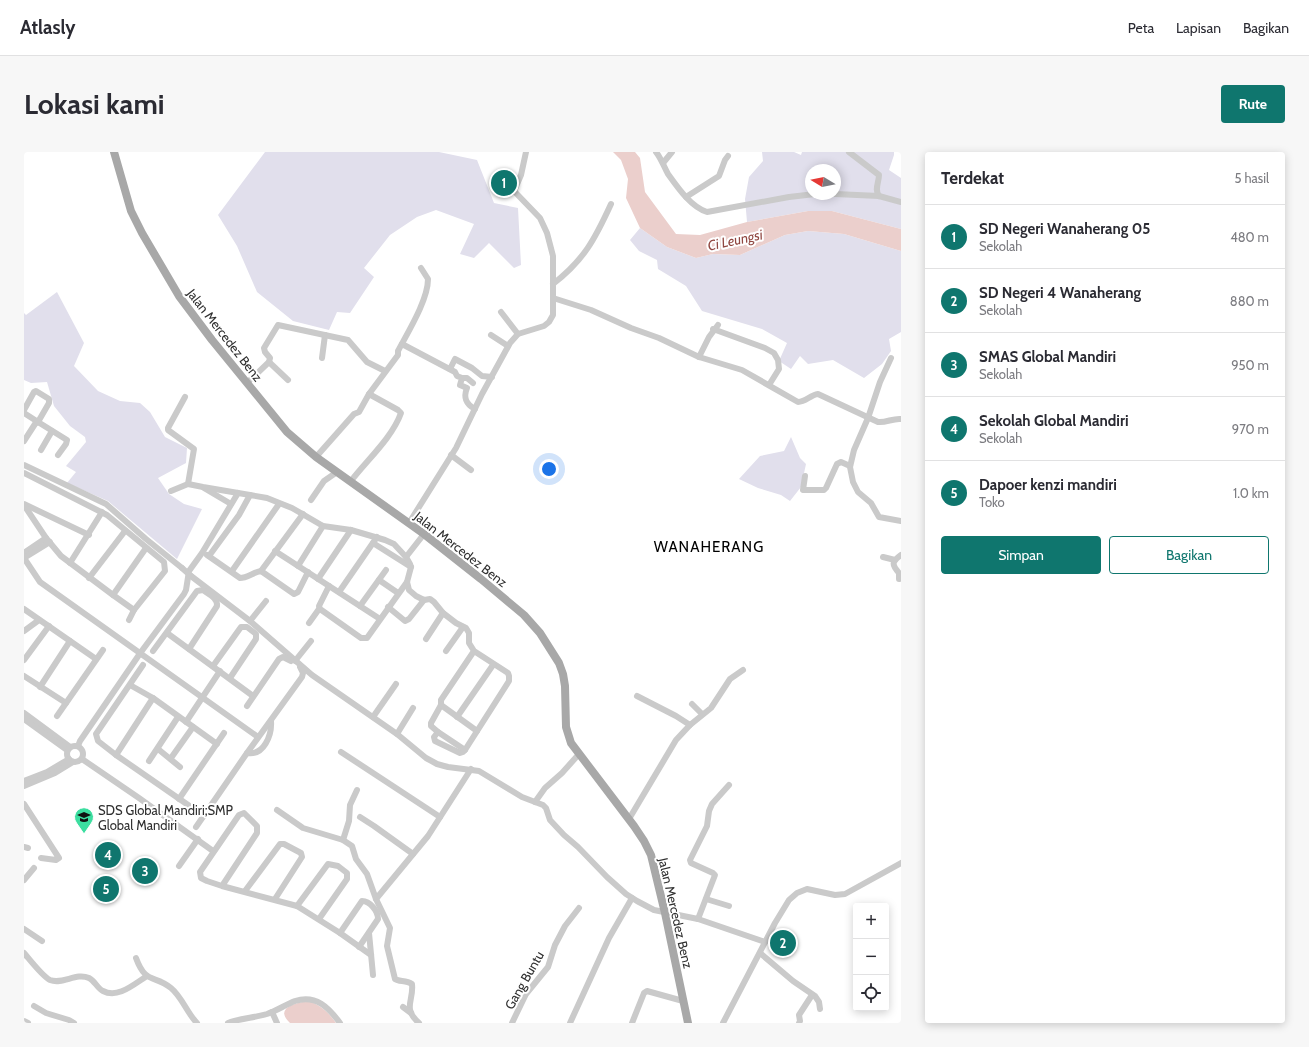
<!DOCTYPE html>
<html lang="id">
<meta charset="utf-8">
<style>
body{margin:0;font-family:Cabin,sans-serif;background:#f7f7f7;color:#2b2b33}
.controls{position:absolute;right:12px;bottom:12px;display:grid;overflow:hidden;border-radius:4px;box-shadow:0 2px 10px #0003}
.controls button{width:36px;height:36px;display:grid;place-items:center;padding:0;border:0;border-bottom:1px solid #e1e1e2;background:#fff;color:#2b2b33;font:20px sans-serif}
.compass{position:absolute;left:781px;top:12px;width:36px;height:36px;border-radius:50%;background:#fff;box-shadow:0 2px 10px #0003;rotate:280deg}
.you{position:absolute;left:525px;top:317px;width:14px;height:14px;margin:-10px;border:3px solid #fff;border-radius:50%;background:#1a73e8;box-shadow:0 0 0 6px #1a73e833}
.badge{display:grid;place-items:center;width:26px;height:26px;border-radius:50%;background:#0f766e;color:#fff;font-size:13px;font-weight:700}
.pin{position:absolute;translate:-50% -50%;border:2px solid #fff;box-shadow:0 1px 4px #0006}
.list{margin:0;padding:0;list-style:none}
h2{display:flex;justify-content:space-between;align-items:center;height:52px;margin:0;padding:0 16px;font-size:17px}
h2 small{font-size:13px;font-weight:400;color:#7c7c81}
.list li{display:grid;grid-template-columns:26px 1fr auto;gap:12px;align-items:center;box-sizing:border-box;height:64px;padding:0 16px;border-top:1px solid #e1e1e2}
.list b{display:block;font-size:15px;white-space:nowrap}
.list p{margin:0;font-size:13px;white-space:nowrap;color:#7c7c81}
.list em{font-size:13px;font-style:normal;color:#7c7c81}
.actions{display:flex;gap:8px;padding:12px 16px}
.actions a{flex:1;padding:9px 0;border:1px solid #0f766e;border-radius:4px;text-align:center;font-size:14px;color:#0f766e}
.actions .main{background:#0f766e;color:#fff}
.icon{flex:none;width:22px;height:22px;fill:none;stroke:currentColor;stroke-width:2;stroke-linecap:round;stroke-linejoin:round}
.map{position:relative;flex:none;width:877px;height:871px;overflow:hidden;border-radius:4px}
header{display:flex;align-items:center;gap:24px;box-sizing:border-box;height:56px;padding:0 20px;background:#fff;border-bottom:1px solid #e1e1e2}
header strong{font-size:19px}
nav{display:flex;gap:22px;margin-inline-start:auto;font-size:14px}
.intro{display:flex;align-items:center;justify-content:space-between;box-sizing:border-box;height:96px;padding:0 24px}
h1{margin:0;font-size:28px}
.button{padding:10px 18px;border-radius:4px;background:#0f766e;color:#fff;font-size:14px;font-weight:700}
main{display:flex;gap:24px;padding:0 24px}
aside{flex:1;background:#fff;border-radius:4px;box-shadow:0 2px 10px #0003}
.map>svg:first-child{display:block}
.green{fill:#e1dfec;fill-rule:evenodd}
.water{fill:#ebcfcc}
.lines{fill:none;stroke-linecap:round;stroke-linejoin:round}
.minor{stroke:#cacaca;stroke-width:6}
.major{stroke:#a8a8a8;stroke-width:8}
.minor-bridge{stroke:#cacaca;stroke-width:6}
.labels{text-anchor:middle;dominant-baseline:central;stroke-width:4;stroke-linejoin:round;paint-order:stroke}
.street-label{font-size:13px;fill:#303030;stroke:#fff}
.poi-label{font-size:13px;fill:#303030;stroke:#fff;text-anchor:start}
.water-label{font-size:14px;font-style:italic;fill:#904741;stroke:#fff}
.quarter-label{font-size:15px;letter-spacing:1px;fill:#000;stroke:#fff}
</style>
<header>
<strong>Atlasly</strong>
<nav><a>Peta</a><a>Lapisan</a><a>Bagikan</a></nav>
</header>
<div class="intro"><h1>Lokasi kami</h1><a class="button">Rute</a></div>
<main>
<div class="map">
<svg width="877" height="871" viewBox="0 0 877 871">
<rect width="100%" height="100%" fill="#fff"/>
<!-- green -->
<g class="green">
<polygon points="241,0 415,0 453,8 470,51 494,56 497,113 490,116 465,91 450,106 436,102 450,72 412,58 393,65 366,83 340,116 350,125 326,161 313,160 305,178 269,169 233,140 213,94 194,63"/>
<path d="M 738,0 L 770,0 L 777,3 L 778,0 L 870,0 L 870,3 L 865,18 L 877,26 L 877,77 L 808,59 L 784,59 L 723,70 L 721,47 L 725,25 L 739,9 ZM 787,18 L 811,18 L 811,42 L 787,42 Z"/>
<polygon points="616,76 643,95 672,106 689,102 716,103 761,83 784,79 820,82 877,99 877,180 865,187 867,199 858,212 840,226 809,208 784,212 776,204 767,217 755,209 763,191 738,177 678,159 662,134 634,117 633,108 615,99 606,88"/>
<polygon points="33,140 60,191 50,214 74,239 96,249 116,251 126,260 141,285 163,296 162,311 134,326 145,342 160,352 178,357 153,407 84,349 43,331 52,320 42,314 62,290 61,285 46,274 30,254 23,230 7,231 0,228 0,161 2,163"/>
<polygon points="767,285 776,306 782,312 777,335 766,349 757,343 734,336 715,327 736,304 760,299"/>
</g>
<!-- water -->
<g class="water">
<polygon points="589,0 611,0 616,6 621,40 652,82 676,83 723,70 784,59 808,59 877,77 877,99 820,82 784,79 761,83 716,103 689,102 672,106 643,95 616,76 602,46 604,27 597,8"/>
<path d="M 284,849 C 297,853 304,860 312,871 L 266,871 C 250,856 271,851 284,849 Z"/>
</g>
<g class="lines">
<!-- minor -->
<g class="minor">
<path d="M 632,0 C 637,6 640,15 644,22 C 654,36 667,55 683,60 L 765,45 L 791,42"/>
<path d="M 825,0 L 855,23 C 855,30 850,38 855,44"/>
<polyline points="639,11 648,0"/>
<polyline points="811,42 855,44 877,50"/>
<polyline points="662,45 695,24 701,8 704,4"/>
<path d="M 529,132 C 560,108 571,87 587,52"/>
<path d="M 529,146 L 567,158 L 607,176 L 635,186 L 675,205 L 718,218 L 774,250 C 782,250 786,243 794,242 L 854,270 C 862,271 869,266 877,267"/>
<polyline points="477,160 494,182"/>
<polyline points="689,177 741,196 750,201 754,208 755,217 745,233"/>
<polyline points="467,183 484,194"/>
<path d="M 378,192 L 431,220 L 433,224 L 438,226 L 436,233 L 443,236 C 439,246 442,252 451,257"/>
<polyline points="675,205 685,185 694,173"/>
<polyline points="298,206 301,183"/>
<polyline points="867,206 856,230 844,266 830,298 826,315 829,330 834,340 847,351 855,365 877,369"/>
<polyline points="245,210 264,228"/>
<polyline points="426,217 431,207 448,216 458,224 468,225"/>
<polyline points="438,226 443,226 449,231"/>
<polyline points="223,231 245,210 246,206 241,200 240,196 254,173 324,188 343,210 361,219"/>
<polyline points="161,245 144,276 144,278 170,297 164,332"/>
<polyline points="0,258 10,240 12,239 25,247 25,251 14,270 0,261"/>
<polyline points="0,289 11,272 14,270 43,288 42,292 34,303"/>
<polyline points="17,298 28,279"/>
<polyline points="427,303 447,318"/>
<path d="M 292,305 L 330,262 L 335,260 L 345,242 L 374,203 L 374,199 C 384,180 404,148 404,127 L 397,116"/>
<polyline points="0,313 82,352 122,387 158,416"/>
<polyline points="0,321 83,363 140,410 141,419 110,458 105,468"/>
<polyline points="781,324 779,338 800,338 802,336 813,312 817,310 826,314"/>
<path d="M 327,329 C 343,308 368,286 377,261 L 374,258 L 345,242"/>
<polyline points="180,336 207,352"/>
<polyline points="147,339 164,332 179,335 226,343"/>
<polyline points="287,348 300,329 313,320"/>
<polyline points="0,352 65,383"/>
<polyline points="0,353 22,386 37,404 89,443 110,458"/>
<polyline points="385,371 432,296 458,242 486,191 494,182 520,174 525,170 529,163 529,104 523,81 516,66 490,39 497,23 502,0"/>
<polyline points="349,391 387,415"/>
<polyline points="251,399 356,467"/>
<polyline points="0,401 22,386"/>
<path d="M 183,403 L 216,426 C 223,426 230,420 237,419 L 270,442 L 274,440 L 284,420"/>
<polyline points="185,404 215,363 226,343 243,346 268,356 299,374 327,378 361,388 370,392 382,405 386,412 387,415 383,430 385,438 392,444 400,448 406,447 410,450 419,461 432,471 442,476 445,481 445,491 450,499 484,521 485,524 485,529 441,598 439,600 436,601 411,589 410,585 414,580 407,574 407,571 417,553 417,548 450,499"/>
<polyline points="382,405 400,382"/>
<polyline points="859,405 871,408"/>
<polyline points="0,406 16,430 234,585"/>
<polyline points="0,406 26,390"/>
<polyline points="46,411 78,360"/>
<polyline points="274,414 299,374"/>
<polyline points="208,419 255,352"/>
<polyline points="237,419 279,362"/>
<polyline points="167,424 226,469 288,523 373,582 402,606 413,612 424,615 455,619 498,645 519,653 522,656 526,668 540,683 554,695 583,725 602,742 613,749 630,758 674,767 741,790"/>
<polyline points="65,426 101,379"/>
<polyline points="294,427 327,378"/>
<path d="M 875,427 L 875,421 C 868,413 867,410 877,403"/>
<polyline points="355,428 374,441"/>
<polyline points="305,434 295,454 296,457 337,486 343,486 383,430"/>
<polyline points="315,440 353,385"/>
<polyline points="89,443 122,396"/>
<polyline points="336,454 362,418"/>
<polyline points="364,455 381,469 385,467 400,448"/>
<polyline points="0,457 72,507"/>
<polyline points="226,469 242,449"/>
<polyline points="285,471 295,457"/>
<polyline points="0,479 15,468"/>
<polyline points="143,481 229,544"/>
<polyline points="402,487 419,461"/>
<path d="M 129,499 L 173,439 L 179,438 C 184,442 194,446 193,454 L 165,497"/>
<polyline points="422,499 439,475"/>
<polyline points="0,508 25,474"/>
<polyline points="271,509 287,489"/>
<polyline points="119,513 72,582 74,589 92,603 180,664"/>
<polyline points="189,514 217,475 223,475 232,482 232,487 206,526"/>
<polyline points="0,524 42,551"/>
<polyline points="106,533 129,546 193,592"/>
<polyline points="16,535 46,489"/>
<polyline points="613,544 652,564 666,573"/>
<polyline points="668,552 678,562"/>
<polyline points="417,553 453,579"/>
<polyline points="223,554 255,507 259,505 267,509"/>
<polyline points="0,561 46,595"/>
<polyline points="33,564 79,498"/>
<polyline points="349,565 372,532"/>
<polyline points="433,565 469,513"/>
<polyline points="0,567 43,598"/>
<polyline points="162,570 196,519"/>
<polyline points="414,580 441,598"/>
<polyline points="373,582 389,556"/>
<circle cx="51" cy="602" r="8"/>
<polyline points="54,594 56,589 117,500 160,442 162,438 165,419 178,401 214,341"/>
<polyline points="134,597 156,615"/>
<polyline points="317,600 416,665"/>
<path d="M 223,601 C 240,604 248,583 247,569"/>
<polyline points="92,603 129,546"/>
<polyline points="147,606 169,575"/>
<polyline points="58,607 115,646 189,699"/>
<polyline points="125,609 154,565"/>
<polyline points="0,629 23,620 45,607"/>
<polyline points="0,634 31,621 49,610"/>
<polyline points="155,647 200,581"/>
<polyline points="511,650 521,636 538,621 555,602"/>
<polyline points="0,652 35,706 32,708 17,706"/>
<path d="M 253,658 L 279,676 L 319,688 L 328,694 L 332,707 L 343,722 L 352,747 L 366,776 L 363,794 L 371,827 C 375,830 382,828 388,832 C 390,849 378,856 395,871"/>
<polyline points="336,665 350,674 389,702"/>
<polyline points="605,667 652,588 666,573 687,556 706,527 719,518"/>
<polyline points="172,675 223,601 278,525 279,521 276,515"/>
<polyline points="319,688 325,669 326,653 333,638"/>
<polyline points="0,695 4,696"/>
<polyline points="155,714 174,687"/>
<polyline points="0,728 10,716"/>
<polyline points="198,734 233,681 233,674 220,661 215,663 176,720 177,726 183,729 198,734 273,754 316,781 347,803"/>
<polyline points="221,739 256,692 260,692 277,701 278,705 251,747"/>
<polyline points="352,747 404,684 447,617"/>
<polyline points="682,747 705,754"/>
<polyline points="273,754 304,712 314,714 323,721 323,727 295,767"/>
<polyline points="674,767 691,723 689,721 667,711 666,708 683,674 685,659 688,652 705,633"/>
<polyline points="0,777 18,789"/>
<path d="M 316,781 L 338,749 C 346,749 354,759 354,767 L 335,795"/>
<polyline points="345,781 349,823"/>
<path d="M 0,801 C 6,808 19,825 26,828 C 39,833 52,820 65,826 C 71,829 73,836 79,839 C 94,847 110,832 123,824"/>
<polyline points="736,801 769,829 791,844 795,850 796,857"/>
<path d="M 112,806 C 122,833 130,822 147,836 C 158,845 163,861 173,871"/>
<polyline points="10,854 22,861 45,868 50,871"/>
<polyline points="379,855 387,861"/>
<polyline points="248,860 253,871"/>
<polyline points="0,869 4,871"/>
<path d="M 204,871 C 217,866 230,866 243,862 C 252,859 261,853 271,849 C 292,842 305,856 316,871"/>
<polyline points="488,871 502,842 524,815 531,793 541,774 555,756"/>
<polyline points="546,871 585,786 608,746"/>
<polyline points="608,871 620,841 623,839 659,849"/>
<polyline points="699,871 751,771 765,748 773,741 783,737 811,743 821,742 877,711"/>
<polyline points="775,871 776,869 775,863 788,843"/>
</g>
<!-- major -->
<polyline class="major" points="90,0 107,59 118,81 155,144 188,188 263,280 292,305 400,382 457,427 500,463 516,481 535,511 539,522 541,534 542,575 547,591 610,674 620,689 627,703 641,761 664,871"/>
<!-- minor-bridge -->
<polyline class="minor-bridge" points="158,416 167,424"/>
</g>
<!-- icons -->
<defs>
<g id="school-pin" transform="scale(1)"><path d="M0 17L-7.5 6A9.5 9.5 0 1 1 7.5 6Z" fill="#3cdea0" stroke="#fff"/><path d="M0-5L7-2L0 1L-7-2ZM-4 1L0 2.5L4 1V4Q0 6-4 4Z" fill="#111"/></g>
</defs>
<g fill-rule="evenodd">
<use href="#school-pin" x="60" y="665"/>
</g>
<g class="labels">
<!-- street labels -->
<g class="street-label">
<text transform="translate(201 183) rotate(52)">Jalan Mercedez Benz</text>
<text transform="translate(437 397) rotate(38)">Jalan Mercedez Benz</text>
<text transform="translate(652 761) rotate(77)">Jalan Mercedez Benz</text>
<text transform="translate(500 828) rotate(-60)">Gang Buntu</text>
</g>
<!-- poi labels -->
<g class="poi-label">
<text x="74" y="658">SDS Global Mandiri;SMP<tspan x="74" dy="15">Global Mandiri</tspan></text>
</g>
<!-- water labels -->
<g class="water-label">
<text transform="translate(711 88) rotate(-12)">Ci Leungsi</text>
</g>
<!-- quarter labels -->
<g class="quarter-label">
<text x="685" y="395">WANAHERANG</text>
</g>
</g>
</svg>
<div class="controls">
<button>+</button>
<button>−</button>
<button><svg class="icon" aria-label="locate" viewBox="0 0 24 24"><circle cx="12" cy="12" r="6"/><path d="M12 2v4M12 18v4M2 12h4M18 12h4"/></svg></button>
</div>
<svg class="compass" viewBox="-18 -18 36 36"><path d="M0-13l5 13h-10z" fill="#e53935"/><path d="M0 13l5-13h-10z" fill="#7c7c81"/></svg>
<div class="you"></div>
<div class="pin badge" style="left:480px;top:31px">1</div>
<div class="pin badge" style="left:759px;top:791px">2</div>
<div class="pin badge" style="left:121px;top:719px">3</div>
<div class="pin badge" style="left:84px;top:703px">4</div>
<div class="pin badge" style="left:82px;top:737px">5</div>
</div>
<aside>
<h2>Terdekat<small>5 hasil</small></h2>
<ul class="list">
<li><span class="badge">1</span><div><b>SD Negeri Wanaherang 05</b><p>Sekolah</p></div><em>480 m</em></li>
<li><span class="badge">2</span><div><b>SD Negeri 4 Wanaherang</b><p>Sekolah</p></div><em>880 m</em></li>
<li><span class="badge">3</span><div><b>SMAS Global Mandiri</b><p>Sekolah</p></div><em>950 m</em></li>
<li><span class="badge">4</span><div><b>Sekolah Global Mandiri</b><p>Sekolah</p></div><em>970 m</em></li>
<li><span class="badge">5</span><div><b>Dapoer kenzi mandiri</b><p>Toko</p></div><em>1.0 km</em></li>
</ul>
<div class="actions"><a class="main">Simpan</a><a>Bagikan</a></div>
</aside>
</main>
